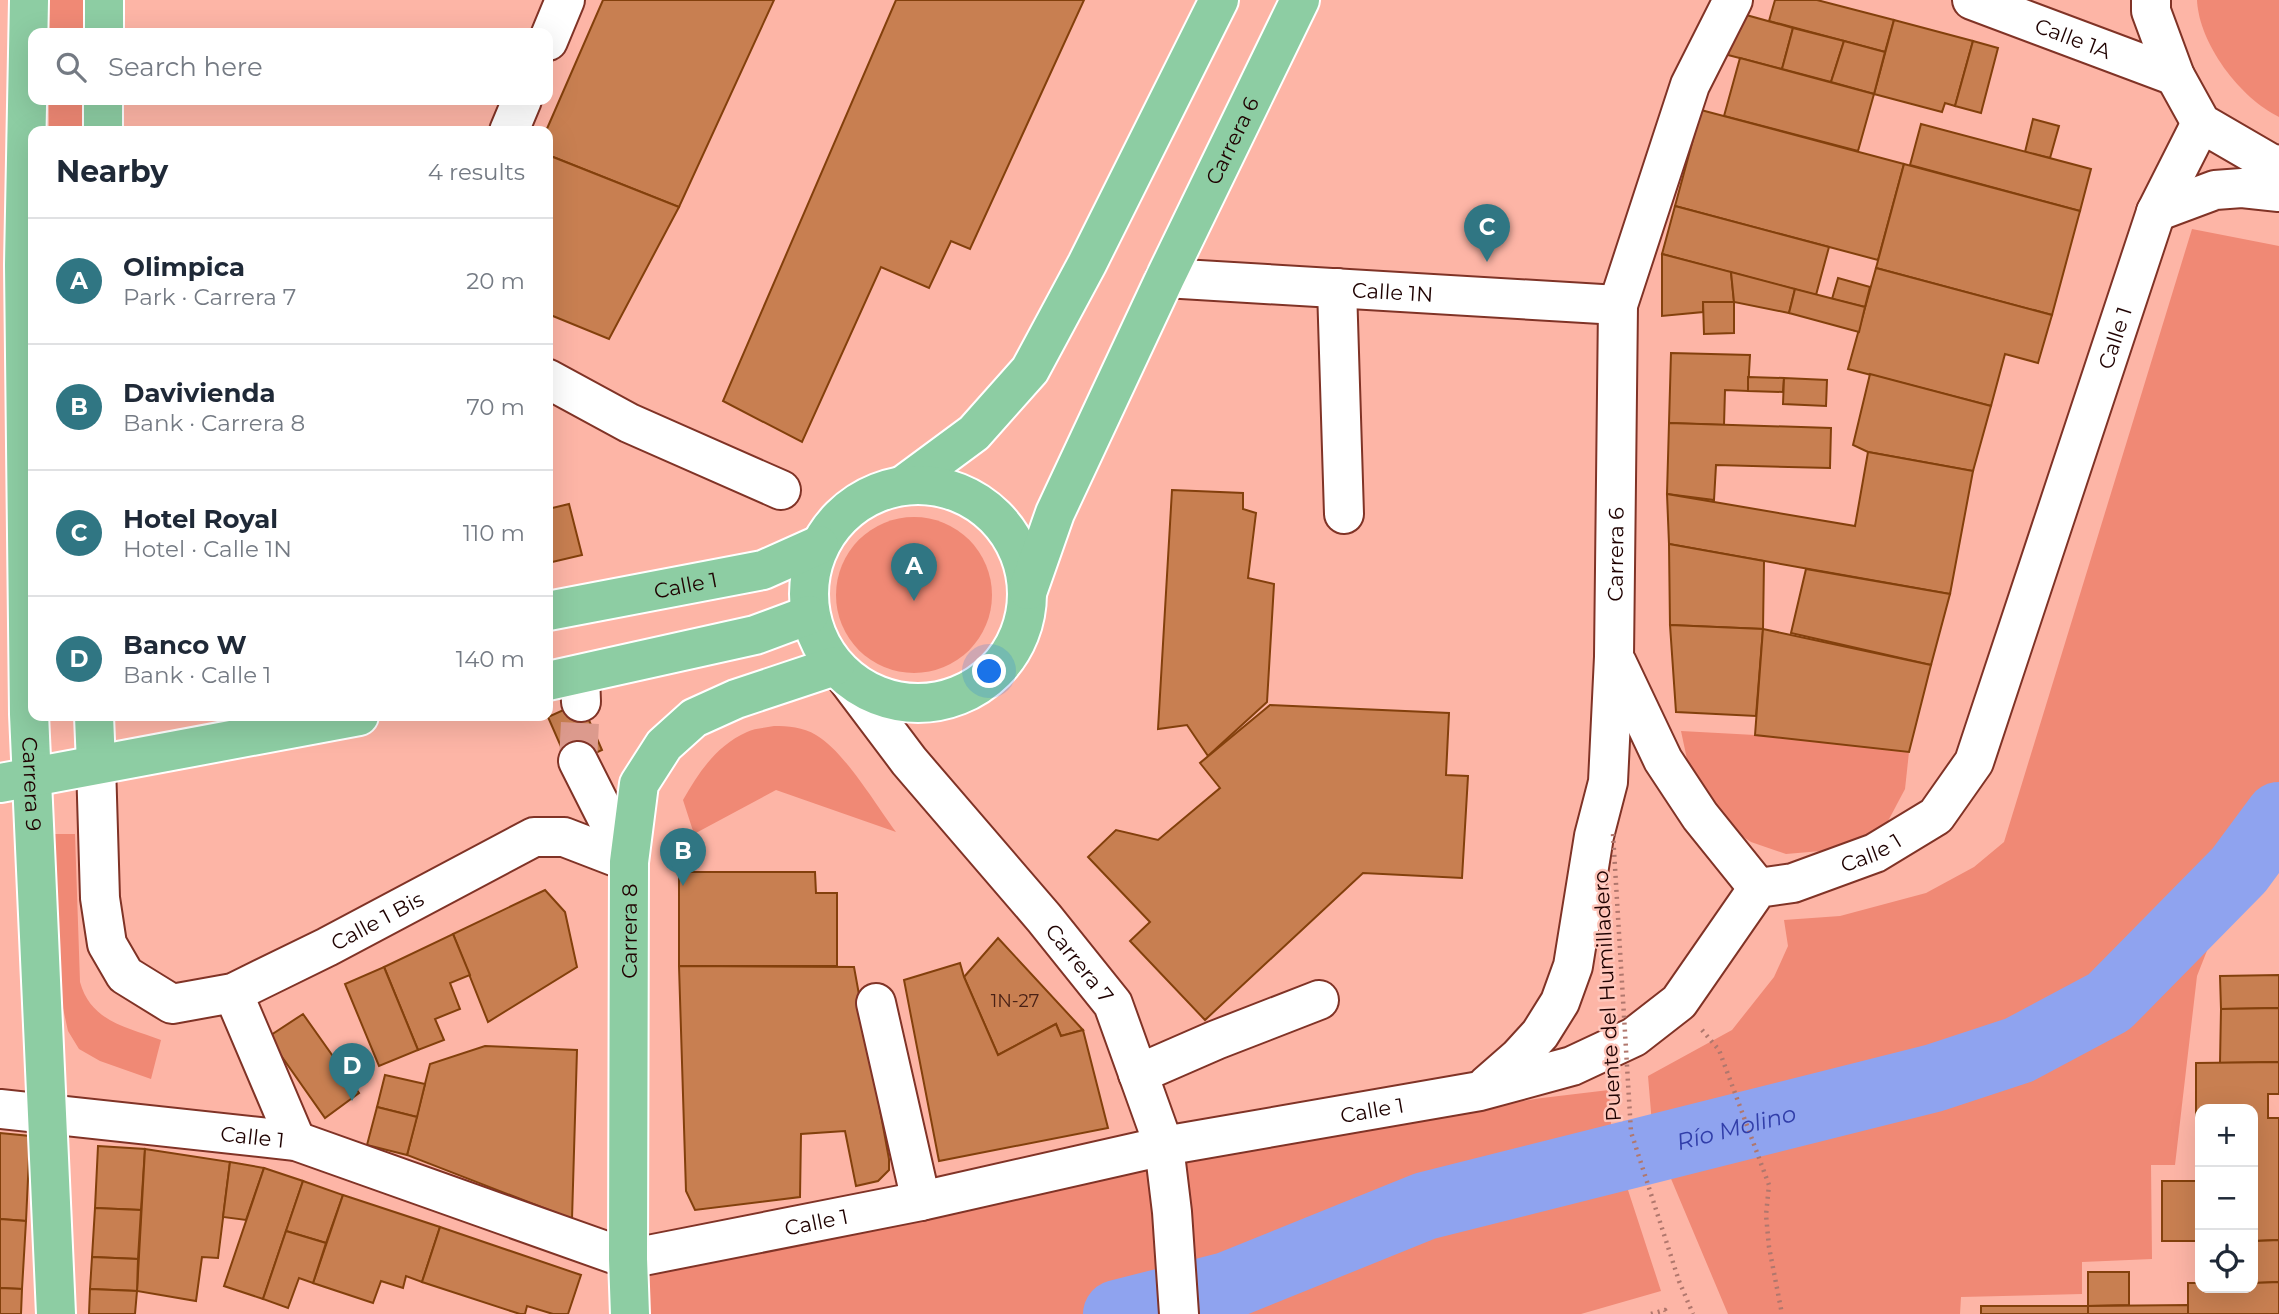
<!DOCTYPE html>
<meta charset="utf-8">
<style>
body{margin:0;font-family:Montserrat,sans-serif;background:#f2f2f3;color:#1f2937}
.controls{position:absolute;right:21px;bottom:21px;display:grid;overflow:hidden;border-radius:14px;box-shadow:0 7px 28px #0002}
.controls button{width:63px;height:63px;display:grid;place-items:center;padding:0;border:0;border-bottom:2px solid #e0e1e3;background:#fff;color:#1f2937;font:35px sans-serif}
.you{position:absolute;left:990px;top:672px;width:24px;height:24px;margin:-18px;border:5px solid #fff;border-radius:50%;background:#1a73e8;box-shadow:0 0 0 10px #1a73e833}
.badge{display:grid;place-items:center;width:46px;height:46px;border-radius:50%;background:#307683;color:#fff;font-size:23px;font-weight:700}
.pin{position:absolute;translate:-50% -58px;filter:drop-shadow(0 2px 4px #0008)}
.pin::after{content:'';position:absolute;top:37px;width:24px;height:21px;background:inherit;clip-path:polygon(0 0,100% 0,50% 100%)}
.list{margin:0;padding:0;list-style:none}
h2{display:flex;justify-content:space-between;align-items:center;height:91px;margin:0;padding:0 28px;font-size:30px}
h2 small{font-size:23px;font-weight:400;color:#747a83}
.list li{display:grid;grid-template-columns:46px 1fr auto;gap:21px;align-items:center;box-sizing:border-box;height:126px;padding:0 28px;border-top:2px solid #e0e1e3}
.list b{display:block;font-size:26px;white-space:nowrap}
.list p{margin:0;font-size:23px;white-space:nowrap;color:#747a83}
.list em{font-size:23px;font-style:normal;color:#747a83}
.icon{flex:none;width:38px;height:38px;fill:none;stroke:currentColor;stroke-width:2;stroke-linecap:round;stroke-linejoin:round}
.map{position:relative;flex:none;width:2279px;height:1314px;overflow:hidden}
.search{position:absolute;background:#fff;box-shadow:0 7px 28px #0002;left:28px;top:28px;width:525px;height:77px;display:flex;align-items:center;gap:18px;box-sizing:border-box;padding:0 24px;border-radius:14px;color:#747a83;font-size:26px}
.panel{position:absolute;background:#fff;box-shadow:0 7px 28px #0002;left:28px;top:126px;width:525px;height:595px;border-radius:14px}
.map>svg:first-child{display:block}
.green{fill:#f08975}
.lines{fill:none;stroke-linecap:round;stroke-linejoin:round}
.river{stroke:#8fa3ef;stroke-width:68}
.building{fill:#c87f51;stroke:#83400c;stroke-width:2}
.minor-tunnel{stroke:#dc9a8d;stroke-width:38;stroke-dasharray:38 19;stroke-linecap:butt}
.minor-casing{stroke:#803326;stroke-width:42}
.major-casing{stroke:#fff;stroke-width:42}
.path{stroke:#b0776d;stroke-width:4.5;stroke-dasharray:2 5;stroke-linecap:butt}
.minor{stroke:#fff;stroke-width:38}
.major{stroke:#8dcda3;stroke-width:38}
.path-bridge{stroke:#b0776d;stroke-width:4.5;stroke-dasharray:2 5;stroke-linecap:butt}
.labels{text-anchor:middle;dominant-baseline:central;stroke-width:5;stroke-linejoin:round;paint-order:stroke}
.number-label{font-size:18px;fill:#492115}
.street-label{font-size:21px;fill:#1f0201;stroke:#ffc7bc}
.water-label{font-size:23px;font-style:italic;fill:#313ea9;stroke:#ffc7bc}
</style>
<div class="map">
<svg width="2279" height="1314" viewBox="0 0 2279 1314">
<rect width="100%" height="100%" fill="#fdb5a6"/>
<!-- green -->
<g class="green">
<rect x="49" y="0" width="38" height="33"/>
<path d="M 2197,0 L 2279,0 L 2279,117 C 2240,98 2199,44 2197,0 Z"/>
<rect x="49" y="100" width="38" height="31"/>
<polygon points="2192,229 2279,246 2279,856 2269,856 2227,900 2197,976 2175,1165 2151,1165 2152,1259 2082,1262 2082,1294 1961,1297 1960,1314 1728,1314 1653,1136 1648,1076 1732,1030 1774,977 1788,946 1784,920 1840,916 1926,893 1974,867 2004,842"/>
<circle cx="914" cy="595" r="78"/>
<path d="M 774,726 C 788,726 803,727 816,735 C 844,751 876,805 896,832 L 776,790 L 694,834 L 683,800 C 699,772 716,746 747,732 C 754,728 765,728 774,726 Z"/>
<polygon points="1681,731 1755,735 1909,752 1905,789 1887,823 1853,842 1821,851 1786,854 1751,842 1718,820 1691,778"/>
<path d="M 52,834 L 75,834 L 80,982 C 91,1022 127,1027 161,1040 L 151,1079 L 100,1061 L 79,1049 L 68,1031 L 59,990 Z"/>
<polygon points="1609,1090 1612,1141 1661,1291 1581,1314 1189,1314 1174,1156 1542,1098"/>
<polygon points="1154,1160 1164,1314 646,1314 646,1272"/>
</g>
<g class="lines">
<!-- river -->
<path class="river" id="s1" d="M 1117,1314 L 1227,1286 L 1425,1206 L 1934,1078 L 2019,1050 L 2109,1002 L 2239,870 L 2279,816"/>
</g>
<!-- building -->
<g class="building">
<polygon points="603,0 774,0 679,207 548,155 546,131"/>
<polygon points="896,0 1084,0 970,249 951,241 929,288 881,267 802,442 723,401"/>
<polygon points="1775,0 1817,0 1894,20 1885,52 1769,21"/>
<polygon points="1739,13 1793,28 1782,69 1728,55"/>
<polygon points="1894,20 1973,41 1955,106 1945,103 1942,112 1874,94"/>
<polygon points="1793,28 1844,41 1831,82 1782,69"/>
<polygon points="1844,41 1885,52 1874,94 1831,82"/>
<polygon points="1973,41 1998,48 1981,113 1955,106"/>
<polygon points="1740,58 1874,94 1858,151 1724,116"/>
<polygon points="1701,110 1904,164 1878,260 1675,206"/>
<polygon points="2033,119 2059,126 2050,158 2025,152"/>
<polygon points="1921,124 2091,169 2080,211 1910,165"/>
<polygon points="548,155 679,207 609,339 548,314"/>
<polygon points="1904,164 2080,211 2052,315 1876,268"/>
<polygon points="1675,206 1829,247 1816,295 1662,254"/>
<polygon points="1662,254 1731,272 1734,302 1703,302 1703,312 1662,316"/>
<polygon points="1876,268 2052,315 2038,363 2005,354 1991,406 1848,369"/>
<polygon points="1731,272 1795,289 1789,313 1734,302"/>
<polygon points="1838,278 1870,287 1865,307 1832,299"/>
<polygon points="1795,289 1865,307 1859,332 1789,313"/>
<polygon points="1703,302 1734,302 1734,333 1704,334"/>
<polygon points="1671,353 1750,355 1748,391 1725,390 1724,425 1669,423"/>
<polygon points="1870,374 1991,406 1973,471 1868,452 1853,445"/>
<polygon points="1748,377 1784,378 1783,392 1748,391"/>
<polygon points="1784,378 1827,380 1826,406 1783,404"/>
<polygon points="1669,423 1831,428 1830,468 1716,465 1714,500 1667,494"/>
<polygon points="1868,452 1973,471 1950,594 1669,544 1667,494 1855,526"/>
<polygon points="1172,490 1243,493 1243,509 1256,513 1248,578 1274,584 1267,702 1208,756 1187,725 1158,729"/>
<polygon points="569,504 582,555 548,563 548,509"/>
<polygon points="1669,544 1764,561 1763,629 1670,625"/>
<polygon points="1806,569 1950,594 1931,665 1791,633"/>
<polygon points="1670,625 1763,629 1756,716 1676,712"/>
<polygon points="1763,629 1931,665 1909,752 1755,735"/>
<polygon points="581,702 602,750 569,765 548,717"/>
<polygon points="1270,705 1449,713 1446,775 1468,776 1462,878 1363,873 1205,1020 1130,941 1150,922 1088,857 1116,830 1158,840 1220,788 1200,763"/>
<polygon points="679,872 815,872 816,893 837,893 837,966 679,966"/>
<polygon points="545,890 565,912 577,967 488,1022 453,934"/>
<polygon points="453,934 470,975 450,983 460,1009 435,1019 444,1040 418,1050 384,967"/>
<polygon points="998,938 1083,1030 1061,1036 1056,1024 998,1055 964,977"/>
<polygon points="960,963 964,977 998,1055 1056,1024 1061,1036 1083,1030 1108,1128 939,1161 904,980"/>
<polygon points="679,966 854,967 889,1159 889,1170 878,1181 856,1186 845,1131 801,1134 800,1197 695,1210 686,1191"/>
<polygon points="384,967 418,1050 379,1066 345,984"/>
<polygon points="2279,975 2279,1008 2221,1009 2220,976"/>
<polygon points="2279,1008 2279,1062 2220,1063 2221,1009"/>
<polygon points="303,1014 359,1093 325,1118 268,1037"/>
<polygon points="485,1046 577,1050 572,1219 407,1155 430,1064"/>
<polygon points="2279,1062 2279,1094 2268,1094 2268,1118 2279,1118 2279,1240 2253,1241 2253,1109 2200,1109 2200,1241 2162,1241 2162,1181 2196,1181 2196,1063"/>
<polygon points="385,1075 425,1084 417,1117 377,1107"/>
<polygon points="377,1107 417,1117 407,1155 367,1145"/>
<polygon points="0,1133 30,1136 26,1221 0,1219"/>
<polygon points="98,1146 145,1149 141,1210 95,1208"/>
<polygon points="145,1149 230,1162 218,1258 202,1257 196,1301 137,1291"/>
<polygon points="230,1162 264,1168 246,1220 223,1217"/>
<polygon points="264,1168 303,1181 263,1299 224,1286"/>
<polygon points="303,1181 343,1195 326,1243 286,1231"/>
<polygon points="343,1195 440,1227 422,1282 406,1276 403,1288 381,1281 373,1303 313,1283"/>
<polygon points="95,1208 141,1210 138,1259 92,1257"/>
<polygon points="0,1219 26,1221 22,1289 0,1288"/>
<polygon points="440,1227 581,1275 568,1314 553,1314 527,1306 525,1314 520,1314 422,1282"/>
<polygon points="286,1231 326,1243 313,1283 299,1278 288,1308 263,1299"/>
<polygon points="2279,1240 2279,1282 2256,1283 2256,1241"/>
<polygon points="92,1257 138,1259 137,1291 90,1289"/>
<polygon points="2088,1272 2129,1272 2129,1305 2088,1306"/>
<polygon points="2279,1282 2279,1314 2188,1314 2188,1283 2200,1283 2200,1288 2253,1288 2253,1283"/>
<polygon points="0,1288 22,1289 21,1314 0,1314"/>
<polygon points="90,1289 137,1291 135,1314 89,1314"/>
<polygon points="2188,1305 2188,1314 2088,1314 2088,1306"/>
<rect x="1981" y="1306" width="107" height="8"/>
</g>
<g class="lines">
<!-- minor-tunnel -->
<polyline class="minor-tunnel" points="578,761 581,702"/>
<!-- minor casing -->
<g class="minor-casing">
<g id="minor">
<path id="s2" d="M 1972,0 L 2175,76"/>
<polyline points="2151,0 2151,11 2175,76 2201,123 2270,163 2279,165"/>
<polyline points="548,41 565,0"/>
<polyline points="509,131 522,100"/>
<polyline points="2156,212 2215,190 2242,188 2279,192"/>
<path id="s3" d="M 1165,278 L 1618,305"/>
<polyline points="1337,288 1344,514"/>
<polyline points="548,379 629,423 781,490"/>
<polyline points="1617,663 1663,760 1700,816 1758,888"/>
<polyline points="580,675 581,702"/>
<path id="s4" d="M 845,676 L 909,761 L 1044,918 L 1113,1004 L 1164,1146 L 1172,1212 L 1179,1314"/>
<polyline points="578,761 629,862"/>
<path id="s5" d="M 96,764 L 100,898 L 107,944 L 125,975 L 172,1004 L 233,993 L 327,947 L 534,837 L 564,837 L 629,862"/>
<polyline points="233,993 296,1141"/>
<polyline points="876,1003 921,1201"/>
<polyline points="1138,1074 1216,1040 1319,1000"/>
<path id="s6" d="M 1487,1085 L 1519,1057 L 1540,1034 L 1560,1002 L 1573,966 L 1594,836 L 1608,782 L 1614,657 L 1618,305 L 1690,85 L 1733,0"/>
<path id="s7" d="M 0,1109 L 296,1141 L 628,1259 L 921,1201 L 1164,1146 L 1480,1091 L 1572,1066 L 1634,1037 L 1679,1002 L 1758,888 L 1793,883 L 1875,853 L 1936,816 L 1974,762 L 2156,212 L 2201,123"/>
</g>
</g>
<!-- major casing -->
<g class="major-casing">
<g id="major">
<path id="s8" d="M 29,0 L 24,265 L 29,714 L 56,1314"/>
<polyline points="104,33 104,0"/>
<polyline points="103,131 103,100"/>
<polyline points="905,484 974,433 1030,370 1087,264 1219,0"/>
<circle cx="918" cy="594" r="109"/>
<path id="s9" d="M 1028,590 L 1055,513 L 1165,278 L 1300,0"/>
<path id="s10" d="M 548,611 L 763,570 L 819,545"/>
<polyline points="548,681 755,635 809,615"/>
<polyline points="94,716 96,764"/>
<polyline points="0,783 359,716"/>
<path id="s11" d="M 630,1314 L 628,1259 L 629,862 L 639,784 L 664,745 L 694,718 L 736,699 L 835,666"/>
</g>
</g>
<!-- path -->
<g class="path">
<polyline points="1702,1030 1719,1050 1769,1185 1766,1215 1769,1247 1782,1314"/>
<polyline points="1651,1314 1665,1310 1667,1314"/>
</g>
<!-- minor -->
<use href="#minor" class="minor"/>
<!-- major -->
<use href="#major" class="major"/>
<!-- path-bridge -->
<polyline class="path-bridge" points="1613,834 1631,1132 1679,1281 1693,1314"/>
</g>
<g class="labels">
<!-- number labels -->
<g class="number-label">
<text x="1015" y="1001">1N-27</text>
</g>
<!-- street labels -->
<g class="street-label">
<text stroke="none"><textPath href="#s2" startOffset="108">Calle 1A</textPath></text>
<text stroke="none"><textPath href="#s9" startOffset="494">Carrera 6</textPath></text>
<text stroke="none"><textPath href="#s3" startOffset="228">Calle 1N</textPath></text>
<text stroke="none"><textPath href="#s7" startOffset="2585">Calle 1</textPath></text>
<text stroke="none"><textPath href="#s6" startOffset="565">Carrera 6</textPath></text>
<text stroke="none"><textPath href="#s10" startOffset="140">Calle 1</textPath></text>
<text stroke="none"><textPath href="#s8" startOffset="784">Carrera 9</textPath></text>
<text stroke="none"><textPath href="#s7" startOffset="1997">Calle 1</textPath></text>
<text stroke="none"><textPath href="#s5" startOffset="495">Calle 1 Bis</textPath></text>
<text stroke="none"><textPath href="#s11" startOffset="383">Carrera 8</textPath></text>
<text stroke="none"><textPath href="#s4" startOffset="371">Carrera 7</textPath></text>
<text transform="translate(1607 996) rotate(-93)">Puente del Humilladero</text>
<text stroke="none"><textPath href="#s7" startOffset="1409">Calle 1</textPath></text>
<text stroke="none"><textPath href="#s7" startOffset="254">Calle 1</textPath></text>
<text stroke="none"><textPath href="#s7" startOffset="842">Calle 1</textPath></text>
</g>
<!-- water labels -->
<g class="water-label">
<text stroke="none"><textPath href="#s1" startOffset="648">Río Molino</textPath></text>
</g>
</g>
</svg>
<div class="controls">
<button>+</button>
<button>−</button>
<button><svg class="icon" aria-label="locate" viewBox="0 0 24 24"><circle cx="12" cy="12" r="6"/><path d="M12 2v4M12 18v4M2 12h4M18 12h4"/></svg></button>
</div>
<div class="you"></div>
<div class="pin badge" style="left:914px;top:601px">A</div>
<div class="pin badge" style="left:683px;top:886px">B</div>
<div class="pin badge" style="left:1487px;top:262px">C</div>
<div class="pin badge" style="left:352px;top:1101px">D</div>
<div class="search"><svg class="icon" aria-label="search" viewBox="0 0 24 24"><circle cx="10" cy="10" r="6"/><path d="M15 15l6 6"/></svg>Search here</div>
<section class="panel">
<h2>Nearby<small>4 results</small></h2>
<ul class="list">
<li><span class="badge">A</span><div><b>Olimpica</b><p>Park · Carrera 7</p></div><em>20 m</em></li>
<li><span class="badge">B</span><div><b>Davivienda</b><p>Bank · Carrera 8</p></div><em>70 m</em></li>
<li><span class="badge">C</span><div><b>Hotel Royal</b><p>Hotel · Calle 1N</p></div><em>110 m</em></li>
<li><span class="badge">D</span><div><b>Banco W</b><p>Bank · Calle 1</p></div><em>140 m</em></li>
</ul>
</section>
</div>
